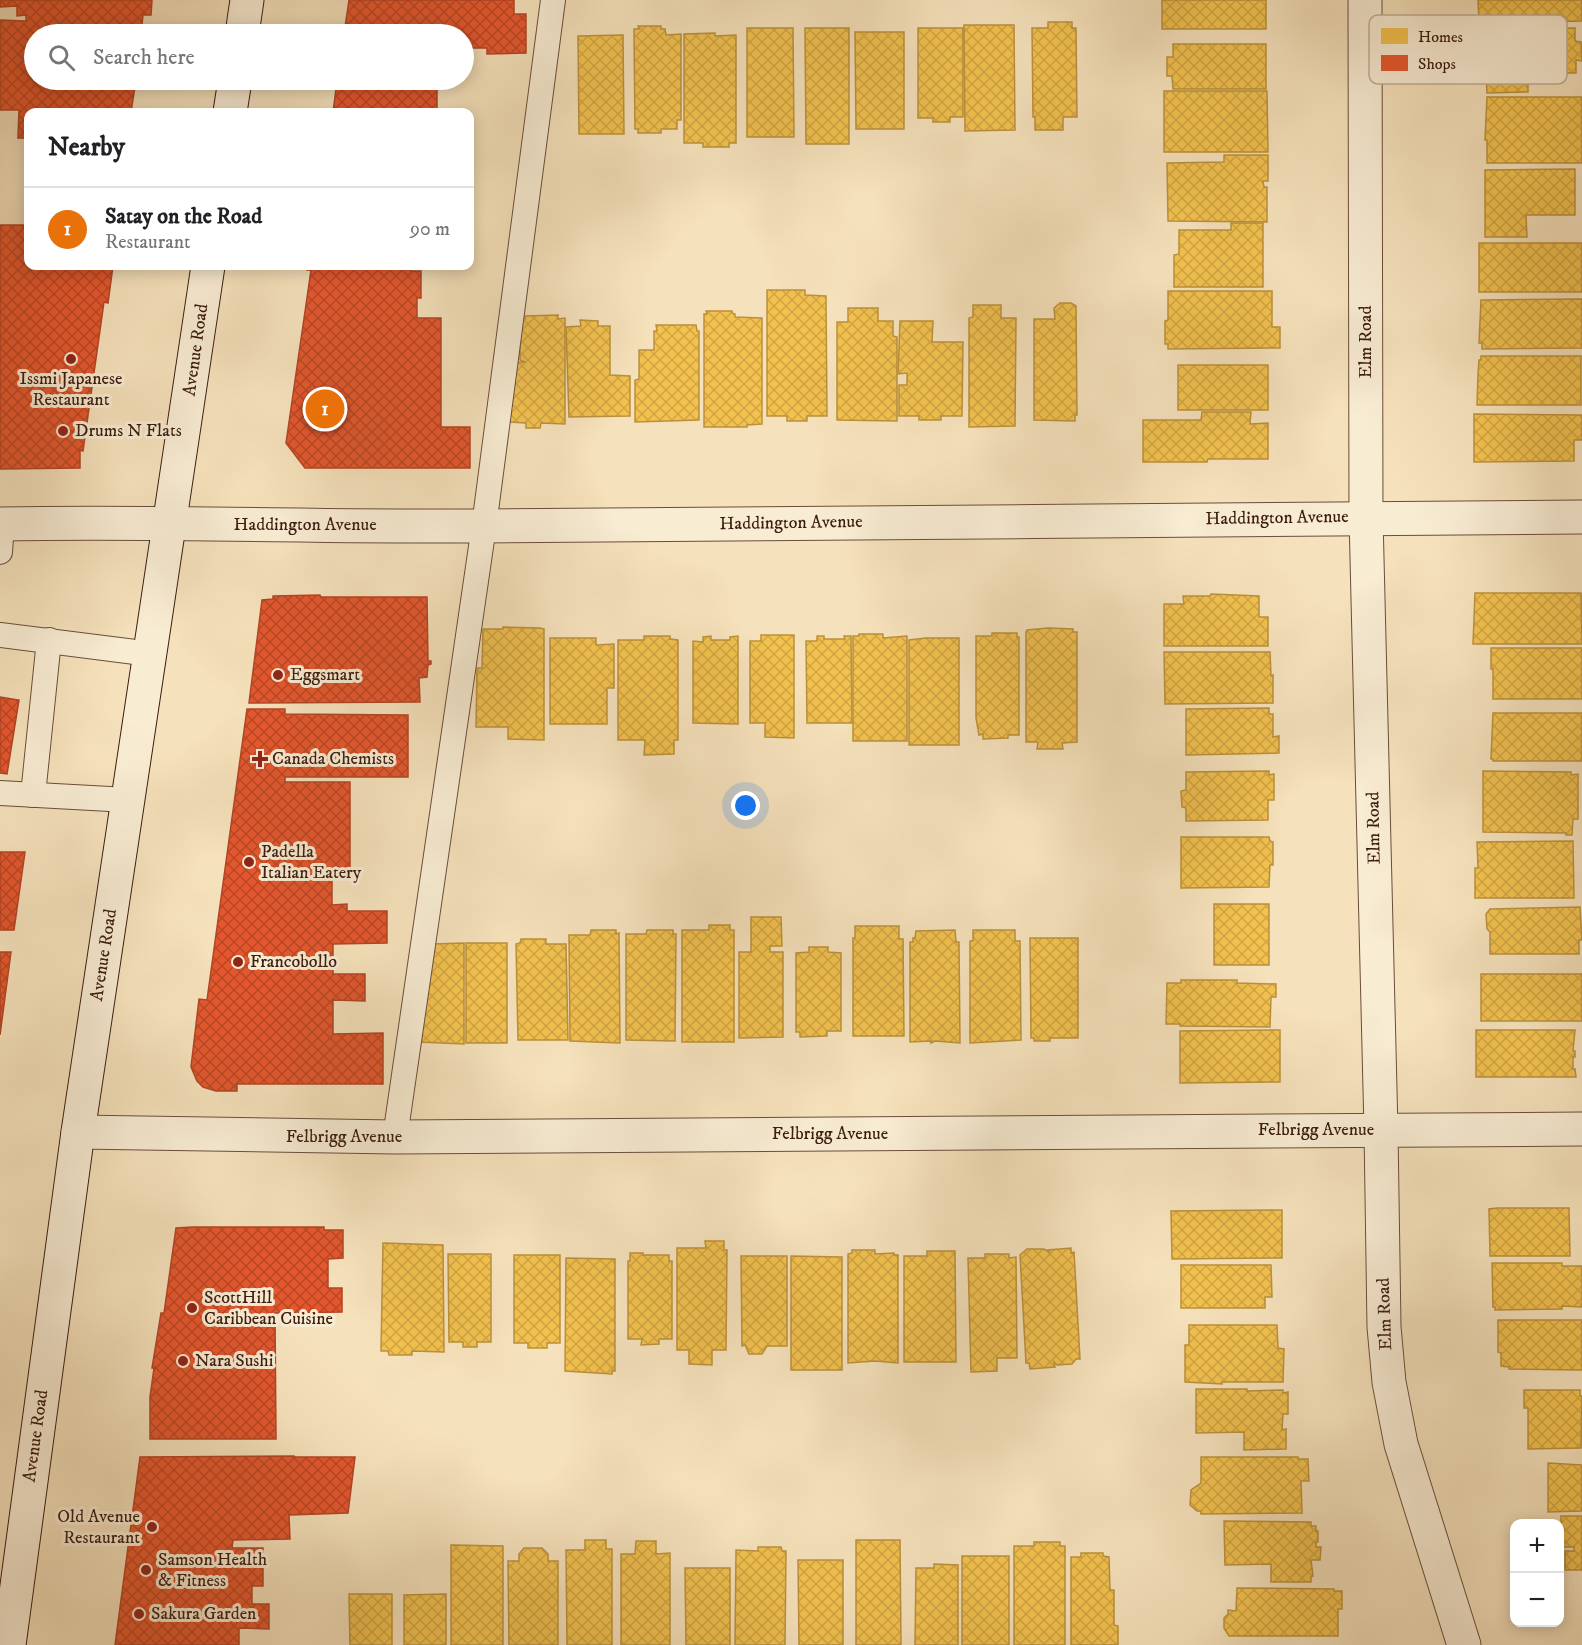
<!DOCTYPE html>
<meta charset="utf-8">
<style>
body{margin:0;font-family:"IM FELL DW Pica",serif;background:#f6f6f6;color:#202124}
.controls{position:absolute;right:18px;bottom:18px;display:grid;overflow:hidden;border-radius:12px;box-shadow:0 3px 15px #0003}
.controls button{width:54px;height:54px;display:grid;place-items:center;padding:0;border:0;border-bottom:2px solid #e0e0e0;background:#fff;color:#202124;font:30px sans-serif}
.you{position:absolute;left:746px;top:806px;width:21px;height:21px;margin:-15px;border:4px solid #fff;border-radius:50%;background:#1a73e8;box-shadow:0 0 0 9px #1a73e833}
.badge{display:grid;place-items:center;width:39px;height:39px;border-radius:50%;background:#7c3aed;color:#fff;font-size:20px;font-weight:700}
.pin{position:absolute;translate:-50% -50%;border:3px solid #fff;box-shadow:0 2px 6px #0006}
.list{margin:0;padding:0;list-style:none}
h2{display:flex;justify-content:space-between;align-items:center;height:78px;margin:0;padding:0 24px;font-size:26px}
h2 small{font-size:20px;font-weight:400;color:#757577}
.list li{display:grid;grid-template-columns:39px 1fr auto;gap:18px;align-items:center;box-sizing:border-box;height:84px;padding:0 24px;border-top:2px solid #e0e0e0}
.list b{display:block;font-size:22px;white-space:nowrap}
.list p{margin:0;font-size:20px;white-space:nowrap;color:#757577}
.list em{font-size:20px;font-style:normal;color:#757577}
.icon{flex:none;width:33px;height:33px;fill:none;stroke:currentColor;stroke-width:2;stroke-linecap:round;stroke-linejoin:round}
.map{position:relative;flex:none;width:1582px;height:1645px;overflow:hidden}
.search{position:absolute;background:#fff;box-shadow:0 3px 15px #0003;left:24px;top:24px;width:450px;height:66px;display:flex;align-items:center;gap:15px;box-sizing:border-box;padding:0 21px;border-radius:33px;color:#757577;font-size:22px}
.panel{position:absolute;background:#fff;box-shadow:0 3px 15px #0003;left:24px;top:108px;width:450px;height:162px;border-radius:12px}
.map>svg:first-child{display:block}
.homes{fill:url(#homes-cross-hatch);stroke:#bb903b;stroke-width:1.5}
.shops{fill:url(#shops-cross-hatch);stroke:#b14525;stroke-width:1.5}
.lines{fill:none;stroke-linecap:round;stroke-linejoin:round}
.service-casing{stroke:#6a4d3b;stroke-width:26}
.minor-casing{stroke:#6a4d3b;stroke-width:35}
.secondary-casing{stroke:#3b1c10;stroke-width:35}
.service{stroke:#f8ecd3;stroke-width:24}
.minor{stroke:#f8ecd3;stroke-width:33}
.secondary{stroke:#f8ecd3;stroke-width:33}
.poi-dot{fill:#8f2418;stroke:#f8ecd3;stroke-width:2}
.labels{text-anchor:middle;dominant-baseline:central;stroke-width:6;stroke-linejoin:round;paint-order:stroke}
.street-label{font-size:18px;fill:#3b1c10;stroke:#f8ecd3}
.poi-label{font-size:18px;fill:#3b1c10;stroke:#f8ecd3;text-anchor:start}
.key{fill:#f8ecd3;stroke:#bfae98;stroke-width:1.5}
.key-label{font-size:16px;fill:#3b1c10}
</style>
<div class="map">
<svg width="1582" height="1645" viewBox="0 0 1582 1645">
<defs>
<pattern id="homes-cross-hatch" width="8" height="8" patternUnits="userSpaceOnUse" patternTransform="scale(1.5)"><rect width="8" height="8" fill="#f2c14e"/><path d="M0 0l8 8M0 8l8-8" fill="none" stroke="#d0a543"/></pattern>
<pattern id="shops-cross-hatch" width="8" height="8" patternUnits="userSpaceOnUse" patternTransform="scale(1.5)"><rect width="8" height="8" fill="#e4572e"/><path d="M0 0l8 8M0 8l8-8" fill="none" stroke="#ba4726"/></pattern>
</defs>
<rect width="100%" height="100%" fill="#f5e1bb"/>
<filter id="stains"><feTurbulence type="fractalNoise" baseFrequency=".00333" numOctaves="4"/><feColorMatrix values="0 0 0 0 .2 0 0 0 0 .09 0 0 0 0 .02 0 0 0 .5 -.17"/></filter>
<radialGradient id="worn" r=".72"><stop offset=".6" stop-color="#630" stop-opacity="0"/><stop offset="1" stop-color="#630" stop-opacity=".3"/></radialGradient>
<!-- homes -->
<g class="homes">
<rect x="1162" y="0" width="104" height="29"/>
<polygon points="1478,0 1582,0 1582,21 1481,23 1481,20 1479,20"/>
<polygon points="1048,22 1072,22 1072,28 1076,28 1077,117 1063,117 1063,130 1035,130 1035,117 1033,117 1032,28 1048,28"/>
<polygon points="964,25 1014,25 1015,130 965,131"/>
<polygon points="638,26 661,26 661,29 665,29 666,35 681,34 681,120 677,120 677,129 661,129 661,133 638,133 638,129 635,129 634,29 639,29"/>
<polygon points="747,28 793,28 794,137 747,137"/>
<polygon points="805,28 849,28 849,144 806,144"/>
<polygon points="918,28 963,28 963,117 950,117 950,122 933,122 933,118 918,118"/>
<polygon points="1575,28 1575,41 1581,42 1582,61 1576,60 1576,73 1528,73 1528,92 1487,93 1486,73 1482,73 1482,29"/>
<polygon points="855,32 904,32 904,129 856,129"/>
<polygon points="715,33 715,36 736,35 736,143 729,143 729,147 703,147 703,143 684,143 684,34"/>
<polygon points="623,35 624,134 579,134 578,36"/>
<polygon points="1173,44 1266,44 1266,89 1173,89 1172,76 1167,76 1167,57 1173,57"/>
<polygon points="1164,91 1267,91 1268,152 1164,152"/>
<polygon points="1487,97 1582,97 1582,163 1487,163 1487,140 1485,140"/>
<polygon points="1224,155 1268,155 1268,181 1263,181 1264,187 1267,187 1267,222 1168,221 1167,163 1224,162"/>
<polygon points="1575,169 1575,215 1526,215 1527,237 1485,237 1485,170"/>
<polygon points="1231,223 1263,223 1263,287 1174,287 1174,255 1179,254 1179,230 1231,230"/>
<rect x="1479" y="243" width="103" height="49"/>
<polygon points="767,290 805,290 805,295 826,296 827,416 807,416 807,421 787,421 787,416 767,416"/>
<polygon points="1168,291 1272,291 1272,327 1280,327 1280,348 1168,349 1168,344 1165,344 1165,321 1168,320"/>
<polygon points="1582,299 1582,348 1482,349 1482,343 1479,343 1481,300"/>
<polygon points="1060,303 1071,303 1076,306 1077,415 1075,415 1075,421 1034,420 1034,319 1055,319 1054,308"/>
<polygon points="973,305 1001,305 1001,318 1016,318 1015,426 969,427 969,318 973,317"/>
<polygon points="848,308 878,308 878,321 893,321 893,336 897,337 897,421 837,420 837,322 848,322"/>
<polygon points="706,311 732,311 732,313 735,314 735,317 762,318 762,424 747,425 747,427 704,427 704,314 707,314"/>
<polygon points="558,315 558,319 565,318 565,424 541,423 540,428 526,428 526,423 508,422 512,363 525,362 520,360 520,319 525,319 525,316"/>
<polygon points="580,320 598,321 598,326 610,326 610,375 630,376 630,416 569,417 566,327 581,326"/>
<polygon points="900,321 933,321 932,342 963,342 962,416 941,416 941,420 919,420 919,416 899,416 899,385 907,385 907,373 898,374"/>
<polygon points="656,325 696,325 697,331 699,331 699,420 635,422 635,380 639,379 639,350 654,350 654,331 657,331"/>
<polygon points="1481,356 1581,356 1581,405 1477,405 1478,374 1479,360 1481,360"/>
<rect x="1178" y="365" width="90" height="45"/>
<polygon points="1202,412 1251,412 1250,424 1268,423 1268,459 1208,459 1207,462 1143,462 1143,420 1201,420"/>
<polygon points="1474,414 1582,415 1582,440 1574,440 1574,461 1474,462"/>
<polygon points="1475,593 1581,593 1582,644 1473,644"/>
<polygon points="1211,594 1259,596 1259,617 1268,617 1268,646 1164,646 1164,604 1184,604 1183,596 1210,596"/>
<polygon points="503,627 540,628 544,629 544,740 508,739 508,727 476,727 477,668 482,668 483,629 503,629"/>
<polygon points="1048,628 1073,629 1073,632 1077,632 1077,742 1062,743 1063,749 1037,749 1038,742 1026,742 1026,632 1027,630"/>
<polygon points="992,633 1017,633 1017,637 1019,637 1019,735 1008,735 1008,738 983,739 983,734 979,735 976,718 976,636 992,636"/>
<polygon points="859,634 883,634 883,638 907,636 907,741 853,741 853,636 859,636"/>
<polygon points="761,635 794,635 794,738 765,737 765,723 750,723 750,641 761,641"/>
<polygon points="644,636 670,636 670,639 678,640 678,740 674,740 674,754 644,755 645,740 618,740 618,640 644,640"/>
<polygon points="711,636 711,640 730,640 730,637 738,636 738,724 693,723 693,641 703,642 703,637"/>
<polygon points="817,636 824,636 824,639 845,639 844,636 851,636 852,723 807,723 806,641 817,641"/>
<polygon points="550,638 596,638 596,645 614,644 614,688 607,688 607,724 550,724"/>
<polygon points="926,638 959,638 959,745 909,745 909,640"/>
<polygon points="1491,648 1582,648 1582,699 1493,699 1493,669 1491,669"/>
<polygon points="1164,652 1270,652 1271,676 1273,675 1273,703 1165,704"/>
<polygon points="1269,708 1269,714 1273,714 1273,737 1279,736 1279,753 1186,755 1186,709"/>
<polygon points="1493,713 1582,713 1582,761 1493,761 1493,759 1491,759"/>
<polygon points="1269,771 1269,775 1274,774 1274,800 1268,800 1268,820 1186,821 1186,808 1182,807 1181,791 1186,790 1186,772"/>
<polygon points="1483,771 1571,772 1571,775 1578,774 1578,819 1573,819 1572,835 1566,835 1566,833 1483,832"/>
<polygon points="1181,837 1269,837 1270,841 1273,842 1273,865 1270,865 1269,887 1181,888"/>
<polygon points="1573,841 1574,898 1475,898 1475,868 1478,868 1477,842"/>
<rect x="1214" y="904" width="55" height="61"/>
<polygon points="1580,907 1582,940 1579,940 1579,954 1490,954 1490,932 1487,929 1486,914 1490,909"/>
<polygon points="751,917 781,917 782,946 770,946 770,952 783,952 783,1037 739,1038 739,952 751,952"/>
<polygon points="709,925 730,925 730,930 734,930 734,1042 682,1042 682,930 709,930"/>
<polygon points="855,926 899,926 899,939 903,939 904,1036 853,1036 853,938 855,938"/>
<polygon points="591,930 616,930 616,934 619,933 620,1043 570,1041 569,935 590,935"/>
<polygon points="647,930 673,930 673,934 676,934 675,1041 626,1040 626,934 646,934"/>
<polygon points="955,930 956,942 959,942 960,1043 935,1041 931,1043 931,1041 910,1042 910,942 913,942 913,938 915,938 916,931"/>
<polygon points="973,930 1015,930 1015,941 1020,941 1021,1040 970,1043 970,941 973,941"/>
<polygon points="1030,938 1078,938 1078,1038 1050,1038 1050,1041 1034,1041 1034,1038 1031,1038"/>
<polygon points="521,939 546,939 546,944 566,944 568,1040 518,1040 516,944 520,943"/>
<polygon points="464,943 464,1044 418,1042 432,944"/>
<rect x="466" y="943" width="41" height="100"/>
<polygon points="809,947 828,947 828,952 841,953 841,1031 827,1031 827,1036 800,1037 800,1032 796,1032 796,953 809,952"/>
<rect x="1481" y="974" width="101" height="47"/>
<polygon points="1181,980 1237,980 1237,983 1276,984 1276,997 1271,997 1270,1027 1180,1026 1180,1024 1166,1024 1167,983 1181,983"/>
<polygon points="1280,1030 1280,1082 1180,1083 1180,1031"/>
<polygon points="1476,1030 1575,1030 1573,1051 1575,1051 1575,1057 1573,1057 1573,1069 1575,1069 1576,1077 1476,1077"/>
<polygon points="1497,1208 1569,1208 1570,1256 1490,1256 1489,1209"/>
<polygon points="1282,1210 1282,1258 1172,1259 1171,1211"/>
<polygon points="705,1241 724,1241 724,1250 727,1250 726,1350 712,1350 712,1365 689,1364 689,1350 677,1350 677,1248 706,1248"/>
<polygon points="383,1243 443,1245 444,1352 412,1351 412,1355 389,1355 388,1351 381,1351"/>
<polygon points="1071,1248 1071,1253 1074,1252 1080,1359 1076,1359 1072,1364 1057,1365 1054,1362 1055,1367 1030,1369 1029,1363 1026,1363 1020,1255 1027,1249 1044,1249 1049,1252 1048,1250"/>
<polygon points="852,1250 875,1250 875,1254 894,1253 894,1255 898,1255 898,1363 875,1361 848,1363 848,1254 852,1253"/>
<polygon points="927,1251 955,1251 956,1362 904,1362 904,1256 927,1256"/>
<polygon points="630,1253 643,1253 643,1255 669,1255 669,1261 672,1261 672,1339 659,1339 659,1344 641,1345 642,1339 628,1339 628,1261 630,1261"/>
<polygon points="448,1254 491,1254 491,1342 477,1342 477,1347 463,1347 463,1342 449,1342"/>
<polygon points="985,1254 1009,1254 1009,1258 1016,1257 1017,1358 997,1358 997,1371 971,1372 968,1258 985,1258"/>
<polygon points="514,1255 560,1255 560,1343 547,1343 547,1348 528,1348 528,1343 514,1343"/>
<polygon points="741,1256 787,1256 787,1346 767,1346 762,1354 749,1354 745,1345 742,1346"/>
<polygon points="791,1256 842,1257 842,1370 791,1370"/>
<polygon points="566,1258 615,1259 615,1371 612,1371 612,1374 565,1371"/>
<polygon points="1492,1263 1562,1263 1562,1266 1582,1266 1582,1307 1562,1306 1562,1309 1495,1310 1495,1307 1493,1307"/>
<polygon points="1181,1265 1271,1265 1272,1297 1265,1297 1265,1308 1181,1308"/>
<polygon points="1498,1320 1582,1320 1582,1370 1509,1369 1509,1367 1501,1366 1501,1353 1498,1352"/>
<polygon points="1189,1325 1277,1325 1278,1348 1284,1349 1283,1382 1222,1382 1222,1384 1185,1382 1185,1345 1189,1345"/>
<polygon points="1196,1389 1247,1389 1247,1391 1283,1390 1283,1393 1288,1392 1288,1414 1283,1414 1282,1430 1286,1429 1286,1449 1244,1450 1244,1432 1196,1433"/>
<polygon points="1524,1390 1580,1390 1580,1396 1582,1396 1581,1448 1528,1449 1528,1408 1524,1408"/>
<polygon points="1201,1457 1298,1457 1298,1459 1308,1459 1309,1481 1301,1481 1302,1513 1201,1514 1201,1511 1197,1511 1190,1505 1191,1490 1201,1483"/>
<polygon points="1548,1463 1582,1465 1582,1511 1548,1512"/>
<polygon points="1561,1516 1582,1516 1582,1570 1565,1570 1565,1551 1574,1551 1574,1547 1561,1547"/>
<polygon points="1224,1521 1311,1522 1311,1526 1316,1526 1316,1531 1318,1531 1318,1542 1316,1542 1316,1547 1321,1547 1320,1560 1311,1560 1313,1576 1311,1577 1311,1582 1271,1582 1271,1564 1225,1565"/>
<polygon points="585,1540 606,1540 606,1549 612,1549 612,1645 567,1645 566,1550 585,1550"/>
<polygon points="856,1540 900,1540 901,1645 856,1645"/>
<polygon points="636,1541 656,1541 656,1554 670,1553 670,1645 621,1645 621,1554 635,1554"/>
<polygon points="1034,1542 1060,1542 1060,1546 1065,1546 1065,1645 1014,1645 1014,1546 1034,1546"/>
<polygon points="451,1545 503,1546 503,1645 451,1645"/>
<polygon points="758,1547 781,1547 782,1551 786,1551 785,1645 735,1645 736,1550 758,1551"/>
<polygon points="524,1548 542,1548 548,1554 548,1561 558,1561 558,1645 509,1645 508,1561 519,1561 519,1554"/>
<polygon points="1081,1553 1103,1553 1103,1556 1109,1557 1110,1590 1114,1590 1114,1625 1118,1626 1118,1645 1071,1645 1071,1557 1081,1557"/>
<rect x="962" y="1556" width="47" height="89"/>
<polygon points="798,1560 843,1560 843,1645 799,1645"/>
<polygon points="934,1564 958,1565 958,1645 915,1645 916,1568 934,1568"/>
<polygon points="685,1568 730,1568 730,1645 686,1645"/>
<polygon points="1237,1588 1334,1589 1334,1591 1342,1591 1342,1609 1338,1609 1338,1636 1229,1636 1224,1628 1224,1618 1228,1614 1228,1610 1236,1611"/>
<polygon points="349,1594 392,1594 392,1645 350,1645"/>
<polygon points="446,1594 446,1645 404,1645 404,1595"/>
</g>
<!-- shops -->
<g class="shops">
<polygon points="0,0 152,0 151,15 143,15 141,34 34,34 34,80 136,80 131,112 28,112 28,138 18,138 19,110 0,110 0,20 26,21 26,15 17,16 17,6 0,7"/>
<polygon points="349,0 514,0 514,14 526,14 526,53 487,54 487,48 464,48 464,34 344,34"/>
<polygon points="329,80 439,80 439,88 437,89 437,112 333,112 336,89 331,88"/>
<polygon points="0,225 28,225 28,266 113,266 108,303 104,302 83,451 80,450 80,468 0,469"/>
<polygon points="308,266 411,266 411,271 421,271 421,298 417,298 417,318 441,318 441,427 470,427 470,468 305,468 286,443 311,270 307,270"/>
<polygon points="320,595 321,597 427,597 428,661 431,661 431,664 428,665 427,677 419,678 420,702 249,703 262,600 273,599 273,596"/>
<polygon points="0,697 19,700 7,774 0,773"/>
<polygon points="247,709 285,709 285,714 408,715 408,777 285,777 285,782 350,782 350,876 332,876 332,905 347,904 347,911 387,911 387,943 333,944 333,974 365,974 365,1001 333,1000 333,1034 383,1033 383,1084 237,1084 237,1091 216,1091 203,1087 197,1081 191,1067 199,999 207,1000"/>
<polygon points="0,852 25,852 14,930 0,930"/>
<polygon points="0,952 11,952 0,1035"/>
<polygon points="193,1227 324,1227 324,1230 343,1230 343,1258 328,1259 328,1288 342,1288 342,1312 275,1313 276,1439 150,1439 150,1397 154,1368 152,1368 161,1313 164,1313 176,1228"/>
<polygon points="294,1456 295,1457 355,1457 348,1513 289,1515 290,1539 233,1540 232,1548 263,1548 263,1586 252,1586 252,1604 269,1604 269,1629 239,1628 239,1645 115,1645 140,1457"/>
</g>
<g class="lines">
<!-- service casing -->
<g class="service-casing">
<g id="service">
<polyline points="0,552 2,524"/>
<polyline points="0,635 151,654"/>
<polyline points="0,793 128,800"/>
<polyline points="33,795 49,640"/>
<polyline points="395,1137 484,526 553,0"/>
</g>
</g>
<!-- minor casing -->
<g class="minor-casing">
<g id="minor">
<polyline points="1365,0 1366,517 1381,1130 1384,1327 1389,1382 1401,1444 1464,1645"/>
<path d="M 0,524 C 162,521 323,527 485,526 C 851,525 1216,518 1582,517"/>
<polyline points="78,1132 395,1137 1582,1129"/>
</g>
</g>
<!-- secondary casing -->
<g class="secondary-casing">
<g id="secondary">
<polyline points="242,34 247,0"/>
<polyline points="230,112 235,80"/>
<polyline points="9,1645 78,1132 208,266"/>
</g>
</g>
<!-- service -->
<use href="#service" class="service"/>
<!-- minor -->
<use href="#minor" class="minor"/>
<!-- secondary -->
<use href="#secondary" class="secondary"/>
</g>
<!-- markers -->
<g class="poi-dot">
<circle cx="71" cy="359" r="6"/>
<circle cx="63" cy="431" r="6"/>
<circle cx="278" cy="675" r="6"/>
<path d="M257 750h6v6h6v6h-6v6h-6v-6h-6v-6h6z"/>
<circle cx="249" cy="862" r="6"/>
<circle cx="238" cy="962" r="6"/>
<circle cx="192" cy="1308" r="6"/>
<circle cx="183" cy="1361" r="6"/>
<circle cx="152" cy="1527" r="6"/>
<circle cx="146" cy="1570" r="6"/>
<circle cx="139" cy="1614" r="6"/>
</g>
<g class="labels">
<!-- street labels -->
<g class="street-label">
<text transform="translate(1366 342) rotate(-90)">Elm Road</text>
<text transform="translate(196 350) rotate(-82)">Avenue Road</text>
<text transform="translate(1277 518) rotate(-1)">Haddington Avenue</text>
<text transform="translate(791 523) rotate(-1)">Haddington Avenue</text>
<text x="305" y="525">Haddington Avenue</text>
<text transform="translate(1374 828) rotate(-91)">Elm Road</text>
<text transform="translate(104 955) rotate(-81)">Avenue Road</text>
<text x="1316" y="1130">Felbrigg Avenue</text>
<text x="830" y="1134">Felbrigg Avenue</text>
<text x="344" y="1137">Felbrigg Avenue</text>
<text transform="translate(1385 1314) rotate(-92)">Elm Road</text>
<text transform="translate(36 1436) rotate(-82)">Avenue Road</text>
</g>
<!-- poi labels -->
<g class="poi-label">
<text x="71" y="379" text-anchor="middle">Issmi Japanese<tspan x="71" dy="21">Restaurant</tspan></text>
<text x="75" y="431">Drums N Flats</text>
<text x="290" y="675">Eggsmart</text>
<text x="272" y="759">Canada Chemists</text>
<text x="261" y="852">Padella<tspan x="261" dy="21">Italian Eatery</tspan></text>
<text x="250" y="962">Francobollo</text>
<text x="204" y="1298">ScottHill<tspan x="204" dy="21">Caribbean Cuisine</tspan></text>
<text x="195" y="1361">Nara Sushi</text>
<text x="140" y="1517" text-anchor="end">Old Avenue<tspan x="140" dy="21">Restaurant</tspan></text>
<text x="158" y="1560">Samson Health<tspan x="158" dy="21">&amp; Fitness</tspan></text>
<text x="151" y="1614">Sakura Garden</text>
</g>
</g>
<!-- legend -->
<rect x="1369" y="15" width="198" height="69" rx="9" class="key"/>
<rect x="1381" y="28" width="27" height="16" fill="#f2c14e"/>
<rect x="1381" y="55" width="27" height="16" fill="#e4572e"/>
<g class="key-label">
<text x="1418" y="42">Homes</text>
<text x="1418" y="69">Shops</text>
</g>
<rect width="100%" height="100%" filter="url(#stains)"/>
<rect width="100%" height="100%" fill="url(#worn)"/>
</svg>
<div class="controls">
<button>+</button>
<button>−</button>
</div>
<div class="you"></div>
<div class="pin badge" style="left:325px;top:409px;background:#e8710a">1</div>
<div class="search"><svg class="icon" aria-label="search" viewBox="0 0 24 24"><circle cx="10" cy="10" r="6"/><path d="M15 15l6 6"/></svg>Search here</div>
<section class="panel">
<h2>Nearby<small></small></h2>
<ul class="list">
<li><span class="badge" style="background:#e8710a">1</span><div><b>Satay on the Road</b><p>Restaurant</p></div><em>90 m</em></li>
</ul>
</section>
</div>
